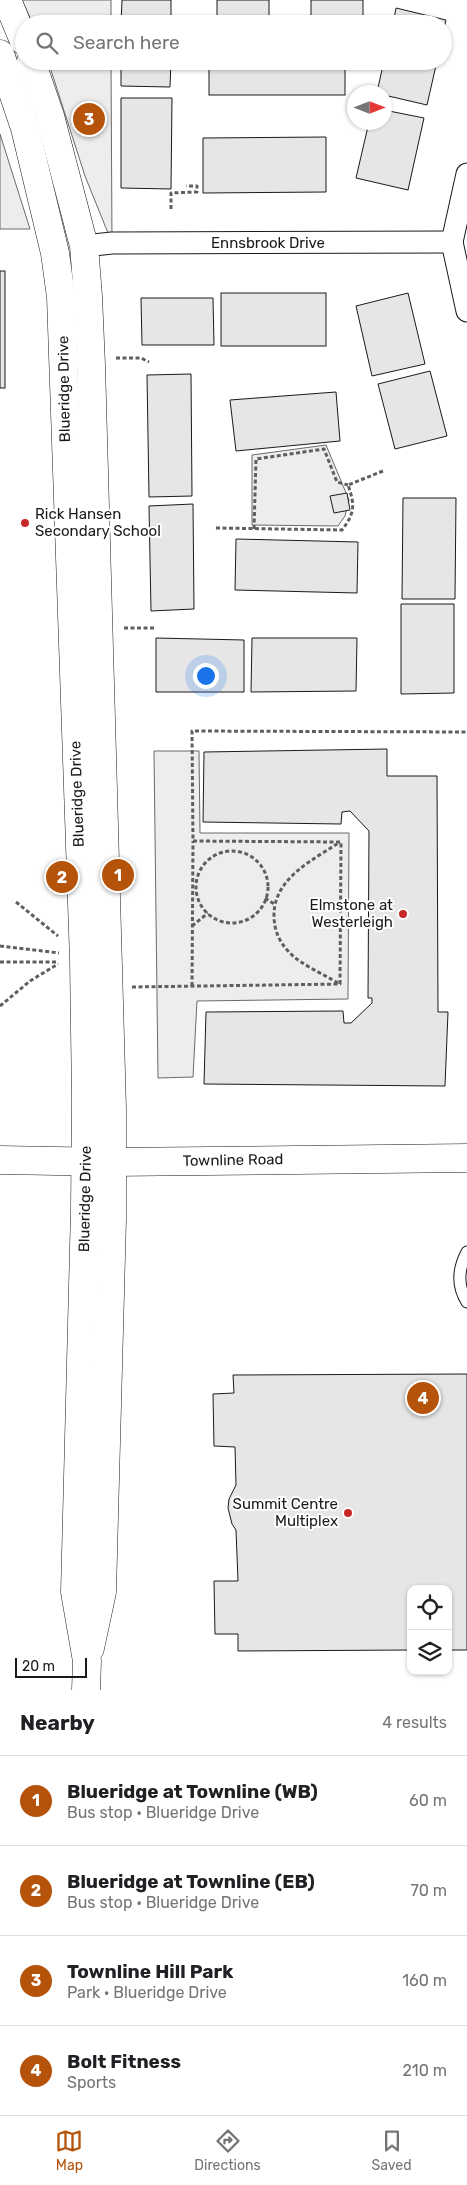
<!DOCTYPE html>
<meta charset="utf-8">
<style>
body{margin:0;font-family:Rubik,sans-serif;background:#f6f6f6;color:#202124}
.controls{position:absolute;right:15px;bottom:15px;display:grid;overflow:hidden;border-radius:10px;box-shadow:0 1px 4px #0004}
.controls button{width:45px;height:45px;display:grid;place-items:center;padding:0;border:0;border-bottom:1px solid #e0e0e0;background:#fff;color:#202124;font:25px sans-serif}
.compass{position:absolute;left:347px;top:85px;width:45px;height:45px;border-radius:50%;background:#fff;box-shadow:0 1px 4px #0004;rotate:90deg}
.scale{position:absolute;left:15px;bottom:12px;width:72px;box-sizing:border-box;padding-left:5px;border:2px solid #1a1a1a;border-top:0;font-size:14px;line-height:18px;white-space:nowrap;color:#1a1a1a;-webkit-text-stroke:4px #fff;paint-order:stroke}
.you{position:absolute;left:205px;top:675px;width:18px;height:18px;margin:-12px;border:4px solid #fff;border-radius:50%;background:#1a73e8;box-shadow:0 0 0 8px #1a73e833}
.badge{display:grid;place-items:center;width:32px;height:32px;border-radius:50%;background:#b45309;color:#fff;font-size:16px;font-weight:700}
.pin{position:absolute;translate:-50% -50%;border:2px solid #fff;box-shadow:0 1px 5px #0006}
.list{margin:0;padding:0;list-style:none}
h2{display:flex;justify-content:space-between;align-items:center;height:65px;margin:0;padding:0 20px;font-size:21px}
h2 small{font-size:16px;font-weight:400;color:#757577}
.list li{display:grid;grid-template-columns:32px 1fr auto;gap:15px;align-items:center;box-sizing:border-box;height:90px;padding:0 20px;border-top:1px solid #e0e0e0}
.list b{display:block;font-size:19px;white-space:nowrap}
.list p{margin:0;font-size:16px;white-space:nowrap;color:#757577}
.list em{font-size:16px;font-style:normal;color:#757577}
.icon{flex:none;width:28px;height:28px;fill:none;stroke:currentColor;stroke-width:2;stroke-linecap:round;stroke-linejoin:round}
.map{position:relative;flex:none;width:467px;height:1690px;overflow:hidden}
.search{position:absolute;background:#fff;box-shadow:0 1px 4px #0004;left:15px;right:15px;top:15px;height:55px;display:flex;align-items:center;gap:12px;box-sizing:border-box;padding:0 18px;border-radius:28px;color:#757577;font-size:19px}
.sheet{height:425px;background:#fff}
nav{display:flex;justify-content:space-around;align-items:center;box-sizing:border-box;height:70px;border-top:1px solid #e0e0e0;background:#fff;font-size:14px;color:#757577}
nav a{display:grid;justify-items:center;gap:2px}
nav .on{color:#b45309}
.map>svg:first-child{display:block}
.green{fill:#ededed;stroke:#6a6a6a}
.building{fill:#e6e6e6;stroke:#1a1a1a}
.lines{fill:none;stroke-linecap:round;stroke-linejoin:round}
.lane-casing{stroke:#1a1a1a;stroke-width:13}
.street-casing{stroke:#1a1a1a;stroke-width:23}
.secondary-casing{stroke:#1a1a1a;stroke-width:29}
.path{stroke:#5f5f5f;stroke-width:3;stroke-dasharray:4 2.5;stroke-linecap:butt}
.lane{stroke:#fff;stroke-width:11}
.street{stroke:#fff;stroke-width:21}
.secondary{stroke:#fff;stroke-width:28}
.poi-dot{fill:#c62828;stroke:#fff;stroke-width:2}
.labels{text-anchor:middle;dominant-baseline:central;stroke-width:4;stroke-linejoin:round;paint-order:stroke}
.street-label{font-size:15px;fill:#1a1a1a;stroke:#fff}
.poi-label{font-size:15px;fill:#1a1a1a;stroke:#fff;text-anchor:end}
</style>
<div class="map">
<svg width="467" height="1690" viewBox="0 0 467 1690">
<rect width="100%" height="100%" fill="#fff"/>
<!-- green -->
<g class="green">
<polygon points="22,0 111,0 111,24 33,24"/>
<polygon points="48,61 111,61 112,243 85,176"/>
<polygon points="0,134 30,229 0,229"/>
<polygon points="326,445 349,500 345,516 338,526 252,525 252,455"/>
<polygon points="154,751 199,751 200,833 349,833 348,999 197,1001 193,1077 158,1078"/>
</g>
<!-- building -->
<g class="building">
<polygon points="122,0 171,0 171,24 121,24"/>
<polygon points="217,0 269,0 269,16 217,17"/>
<rect x="311" y="0" width="52" height="16"/>
<polygon points="396,8 446,20 443,33 443,24 393,24"/>
<polygon points="121,61 171,61 170,87 121,86"/>
<rect x="209" y="61" width="136" height="34"/>
<polygon points="384,61 437,61 427,105 384,95 384,92 377,92"/>
<polygon points="121,98 172,98 171,189 121,188"/>
<polygon points="384,110 424,118 408,190 356,178 369,122 384,122"/>
<polygon points="326,137 326,192 203,193 203,138"/>
<rect x="0" y="271" width="5" height="117"/>
<rect x="221" y="293" width="105" height="53"/>
<polygon points="408,293 425,364 372,376 356,306"/>
<polygon points="141,298 213,298 214,345 142,345"/>
<polygon points="430,371 447,436 395,449 378,384"/>
<polygon points="191,374 192,496 149,497 147,375"/>
<polygon points="336,392 340,441 236,451 230,400"/>
<polygon points="347,493 350,510 334,513 330,496"/>
<polygon points="403,498 456,498 455,599 402,599"/>
<polygon points="193,504 194,609 151,611 149,506"/>
<polygon points="236,539 358,542 357,593 235,590"/>
<polygon points="401,604 454,604 454,693 401,694"/>
<polygon points="156,638 244,640 244,692 156,692"/>
<polygon points="252,638 357,638 356,691 251,692"/>
<polygon points="387,749 387,776 437,776 438,1012 448,1012 445,1086 204,1084 206,1012 343,1011 344,1023 351,1023 372,1003 372,998 368,998 369,831 350,811 342,812 341,824 203,822 204,752"/>
<polygon points="467,1374 467,1650 448,1650 448,1589 411,1589 411,1650 238,1651 238,1634 215,1634 214,1581 238,1581 236,1530 232,1524 228,1508 229,1499 236,1485 235,1447 214,1446 213,1394 234,1393 233,1375"/>
</g>
<g class="lines">
<!-- lane casing -->
<g class="lane-casing">
<path id="lane" d="M 467,1252 C 458,1269 457,1286 467,1302"/>
</g>
<!-- street casing -->
<g class="street-casing">
<g id="street">
<polyline points="467,174 452,242 467,311"/>
<polyline points="84,246 112,243 452,242"/>
</g>
</g>
<!-- secondary casing -->
<g class="secondary-casing">
<g id="secondary">
<polyline points="7,0 24,41"/>
<polyline points="0,54 25,128 55,253 61,297 84,961 86,1099 85,1209 75,1592 87,1661 86,1690"/>
<polyline points="31,61 50,116 84,246 88,296 91,365 112,1109 112,1219 102,1592 90,1648"/>
<polyline points="0,1160 112,1162 467,1158"/>
</g>
</g>
<!-- path -->
<g class="path">
<polyline points="171,209 171,193 197,192 197,186 186,186"/>
<polyline points="116,358 141,358 149,362"/>
<path d="M 216,528 L 342,530 C 355,513 355,505 348,485 L 383,471"/>
<polyline points="254,529 256,459 324,449 337,482 348,485"/>
<polyline points="124,628 154,628"/>
<circle cx="232" cy="887" r="36"/>
<polyline points="265,898 274,904"/>
<polyline points="16,902 58,936"/>
<polyline points="192,926 208,913"/>
<polyline points="0,946 59,953"/>
<polyline points="0,962 58,962"/>
<path d="M 338,983 C 325,975 300,964 290,953 C 279,942 274,930 274,915 C 274,878 313,860 340,842"/>
<polyline points="192,986 193,841"/>
<polyline points="132,987 340,984 341,842 193,841 192,731 467,732"/>
<polyline points="0,1006 30,981 58,964"/>
</g>
<!-- lane -->
<use href="#lane" class="lane"/>
<!-- street -->
<use href="#street" class="street"/>
<!-- secondary -->
<use href="#secondary" class="secondary"/>
</g>
<!-- markers -->
<g class="poi-dot">
<circle cx="25" cy="523" r="5"/>
<circle cx="403" cy="914" r="5"/>
<circle cx="348" cy="1513" r="5"/>
</g>
<g class="labels">
<!-- street labels -->
<g class="street-label">
<text x="268" y="243">Ennsbrook Drive</text>
<text transform="translate(64 389) rotate(-91)">Blueridge Drive</text>
<text transform="translate(77 794) rotate(-92)">Blueridge Drive</text>
<text transform="translate(233 1160) rotate(-1)">Townline Road</text>
<text transform="translate(85 1199) rotate(-89)">Blueridge Drive</text>
</g>
<!-- poi labels -->
<g class="poi-label">
<text x="35" y="514" text-anchor="start">Rick Hansen<tspan x="35" dy="17">Secondary School</tspan></text>
<text x="393" y="905">Elmstone at<tspan x="393" dy="17">Westerleigh</tspan></text>
<text x="338" y="1504">Summit Centre<tspan x="338" dy="17">Multiplex</tspan></text>
</g>
</g>
</svg>
<div class="controls">
<button><svg class="icon" aria-label="locate" viewBox="0 0 24 24"><circle cx="12" cy="12" r="6"/><path d="M12 2v4M12 18v4M2 12h4M18 12h4"/></svg></button>
<button><svg class="icon" aria-label="layers" viewBox="0 0 24 24"><path d="M12 4l9 5-9 5-9-5zM3 14l9 5 9-5"/></svg></button>
</div>
<svg class="compass" viewBox="-18 -18 36 36"><path d="M0-13l5 13h-10z" fill="#e53935"/><path d="M0 13l5-13h-10z" fill="#757577"/></svg>
<div class="scale">20 m</div>
<div class="you"></div>
<div class="pin badge" style="left:118px;top:875px">1</div>
<div class="pin badge" style="left:62px;top:877px">2</div>
<div class="pin badge" style="left:89px;top:119px">3</div>
<div class="pin badge" style="left:423px;top:1398px">4</div>
<div class="search"><svg class="icon" aria-label="search" viewBox="0 0 24 24"><circle cx="10" cy="10" r="6"/><path d="M15 15l6 6"/></svg>Search here</div>
</div>
<section class="sheet">
<h2>Nearby<small>4 results</small></h2>
<ul class="list">
<li><span class="badge">1</span><div><b>Blueridge at Townline (WB)</b><p>Bus stop · Blueridge Drive</p></div><em>60 m</em></li>
<li><span class="badge">2</span><div><b>Blueridge at Townline (EB)</b><p>Bus stop · Blueridge Drive</p></div><em>70 m</em></li>
<li><span class="badge">3</span><div><b>Townline Hill Park</b><p>Park · Blueridge Drive</p></div><em>160 m</em></li>
<li><span class="badge">4</span><div><b>Bolt Fitness</b><p>Sports</p></div><em>210 m</em></li>
</ul>
</section>
<nav>
<a class="on"><svg class="icon" aria-label="map" viewBox="0 0 24 24"><path d="M3 6l6-2 6 2 6-2v14l-6 2-6-2-6 2zM9 4v14M15 6v14"/></svg>Map</a>
<a><svg class="icon" aria-label="directions" viewBox="0 0 24 24"><path d="M12 3l9 9-9 9-9-9zM9 14v-3h6M13 9l2 2-2 2"/></svg>Directions</a>
<a><svg class="icon" aria-label="saved" viewBox="0 0 24 24"><path d="M7 4h10v16l-5-4-5 4z"/></svg>Saved</a>
</nav>
